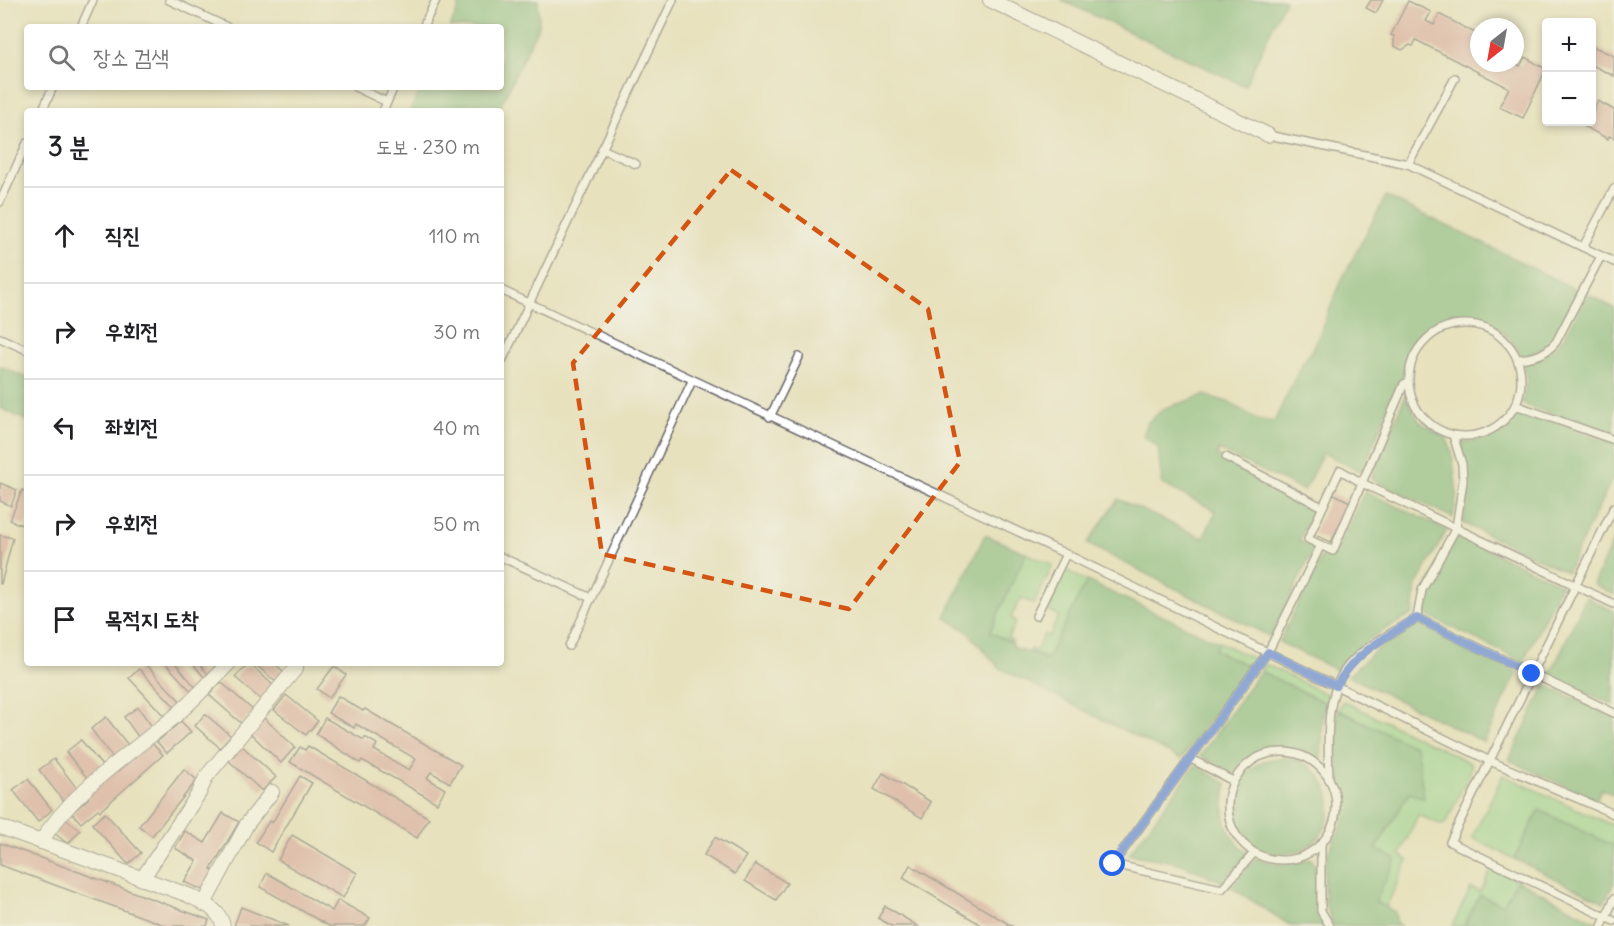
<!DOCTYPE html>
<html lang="ko">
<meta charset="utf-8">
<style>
body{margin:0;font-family:Delius,"Poor Story",sans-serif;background:#f6f6f6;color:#202124}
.controls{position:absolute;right:18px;top:18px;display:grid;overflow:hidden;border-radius:6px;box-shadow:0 3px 9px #0003}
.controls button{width:54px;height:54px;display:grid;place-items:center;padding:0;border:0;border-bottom:2px solid #e0e0e0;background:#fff;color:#202124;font:30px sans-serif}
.compass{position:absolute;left:1470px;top:18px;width:54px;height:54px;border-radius:50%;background:#fff;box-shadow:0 3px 9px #0003;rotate:211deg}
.stop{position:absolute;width:18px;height:18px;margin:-14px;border:4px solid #2563eb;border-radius:50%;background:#fff}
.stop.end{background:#2563eb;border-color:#fff;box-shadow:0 2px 6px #0008}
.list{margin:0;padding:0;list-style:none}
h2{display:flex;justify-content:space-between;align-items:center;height:78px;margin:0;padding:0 24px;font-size:26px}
h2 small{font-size:20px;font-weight:400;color:#757577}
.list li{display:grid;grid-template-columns:39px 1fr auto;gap:18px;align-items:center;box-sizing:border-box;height:96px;padding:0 24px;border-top:2px solid #e0e0e0}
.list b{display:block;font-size:22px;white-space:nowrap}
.list em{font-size:20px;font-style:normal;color:#757577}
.icon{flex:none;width:33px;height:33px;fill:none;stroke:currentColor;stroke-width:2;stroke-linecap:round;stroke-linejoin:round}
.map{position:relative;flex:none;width:1614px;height:926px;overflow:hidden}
.search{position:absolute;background:#fff;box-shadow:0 3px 9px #0003;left:24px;top:24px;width:480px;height:66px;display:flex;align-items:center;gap:15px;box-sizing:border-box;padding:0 21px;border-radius:6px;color:#757577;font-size:22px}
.panel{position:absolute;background:#fff;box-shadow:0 3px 9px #0003;left:24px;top:108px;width:480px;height:558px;border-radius:6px}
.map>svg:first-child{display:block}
.green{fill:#8bd18c;stroke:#567a64;stroke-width:1.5}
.forest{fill:#70b378;stroke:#496a5a;stroke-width:1.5}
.building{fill:#d69897}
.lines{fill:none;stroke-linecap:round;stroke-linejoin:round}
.service-casing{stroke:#676569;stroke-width:10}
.minor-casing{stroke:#676569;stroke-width:16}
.service{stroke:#fff;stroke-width:7}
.minor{stroke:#fff;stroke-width:14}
.route{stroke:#2563eb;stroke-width:8}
.marked{fill:none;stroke:#d45411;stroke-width:4.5;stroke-dasharray:12 8;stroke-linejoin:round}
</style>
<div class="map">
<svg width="1614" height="926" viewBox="0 0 1614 926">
<rect width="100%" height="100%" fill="#f6f6f2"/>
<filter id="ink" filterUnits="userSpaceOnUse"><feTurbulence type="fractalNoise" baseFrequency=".0167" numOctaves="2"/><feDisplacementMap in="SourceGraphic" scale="12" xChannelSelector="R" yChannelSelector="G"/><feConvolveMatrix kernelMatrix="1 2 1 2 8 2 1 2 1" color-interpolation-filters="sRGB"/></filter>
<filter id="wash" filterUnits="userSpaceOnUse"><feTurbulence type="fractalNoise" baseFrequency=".008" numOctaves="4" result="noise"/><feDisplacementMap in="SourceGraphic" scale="24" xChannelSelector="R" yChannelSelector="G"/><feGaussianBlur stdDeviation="1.35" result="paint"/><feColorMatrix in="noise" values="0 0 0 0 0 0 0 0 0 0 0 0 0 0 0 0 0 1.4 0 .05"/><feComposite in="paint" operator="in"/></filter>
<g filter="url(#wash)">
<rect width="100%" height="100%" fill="#e7e1be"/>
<!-- green -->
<g class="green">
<polygon points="1026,553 1053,565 1034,604 1021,598 1011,618 1016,621 1008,638 1013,641 1012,643 990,632"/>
<polygon points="1065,570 1087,581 1047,659 1029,651 1030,649 1036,651 1044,634 1049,636 1059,616 1045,609"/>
<polygon points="1219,642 1256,660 1250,667 1214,650"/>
<polygon points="1265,664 1331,696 1327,704 1260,671"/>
<polygon points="1343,701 1471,763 1472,768 1446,823 1442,825 1418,815 1400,855 1408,860 1386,907 1375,902 1376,849 1409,792 1424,798 1416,747 1338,710"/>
<polygon points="1503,775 1614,826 1614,846 1539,810 1514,859 1472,838"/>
<polygon points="1493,867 1517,880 1503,905 1480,895 1464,926 1452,926 1471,888 1480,892"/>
</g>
<!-- forest -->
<g class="forest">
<polygon points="462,0 538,0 539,25 498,111 410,111 421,87 501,87 501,27 450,27"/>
<polygon points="1061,0 1285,0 1245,86"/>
<path d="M 1386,196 L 1580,291 C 1565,321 1558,349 1522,357 C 1492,296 1412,312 1403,378 L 1399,381 L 1362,472 L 1323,453 L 1304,491 L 1219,450 L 1217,456 L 1316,507 L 1299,541 L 1314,548 L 1271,637 L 1087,544 L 1118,499 L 1203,538 L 1216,511 L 1162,484 L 1158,447 L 1143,436 L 1148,422 L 1165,408 L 1205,395 L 1228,402 L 1257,419 L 1274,422 L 1301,366 L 1314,347 L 1343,277 Z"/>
<path d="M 1587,294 L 1614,308 L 1614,436 L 1522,404 L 1527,382 L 1524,363 C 1562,353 1570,327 1587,294 Z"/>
<polygon points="0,366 27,378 27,421 0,408"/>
<polygon points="1405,396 1420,422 1447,439 1452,452 1457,494 1453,518 1371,479"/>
<path d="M 1519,409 L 1614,443 L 1614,475 L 1567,572 L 1463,523 C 1467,493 1470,470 1460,442 C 1485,443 1507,431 1519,409 Z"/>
<path d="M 1365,491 L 1447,530 L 1416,586 L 1413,614 C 1387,629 1354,644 1338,671 L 1279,642 L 1324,551 L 1334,555 Z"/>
<polygon points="985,535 1026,553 990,632 1012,643 1014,648 1047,659 1087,581 1219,642 1215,650 1250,667 1181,759 999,668 968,632 945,617"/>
<polygon points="1456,535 1561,584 1523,662 1424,614 1427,587"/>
<polygon points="1614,539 1614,595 1593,584"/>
<polygon points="1586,597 1614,611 1614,705 1549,677"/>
<polygon points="1419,624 1518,672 1484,742 1348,676 1377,649"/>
<path d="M 1260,671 L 1327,704 L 1323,716 L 1321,762 C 1314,760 1307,754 1300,751 C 1274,744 1247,751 1233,774 L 1200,756 Z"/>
<polygon points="1545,685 1614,717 1614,795 1601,789 1596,801 1509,760"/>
<path d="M 1338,710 L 1416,747 L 1424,798 L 1409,793 L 1376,849 L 1396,859 L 1375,902 L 1395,912 L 1397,924 L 1401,926 L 1334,926 C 1322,906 1321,872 1330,849 C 1334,839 1343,827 1344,815 C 1347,780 1326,744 1338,710 Z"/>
<circle cx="1282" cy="806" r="48"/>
<path d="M 1195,765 L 1227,784 C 1220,812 1224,835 1248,853 L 1223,882 L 1179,863 L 1129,854 Z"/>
<polygon points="1539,810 1614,846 1614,883 1604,902 1514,859"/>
<path d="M 1256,858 C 1276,866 1290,865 1311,859 L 1315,864 L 1318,912 L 1325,926 L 1291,926 L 1231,887 Z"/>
<polygon points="1517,880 1598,922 1596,926 1464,926 1480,895 1503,905"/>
</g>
<g id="blocks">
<!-- building -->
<g class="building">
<polygon points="1371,0 1383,0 1376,13 1366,8"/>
<polygon points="1408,1 1431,12 1426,21 1434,25 1439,14 1479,35 1479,63 1515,63 1520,66 1525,57 1546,69 1523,118 1499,107 1509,88 1416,40 1413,46 1410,45 1402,50 1394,46 1394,36 1391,35"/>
<polygon points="1592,46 1614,56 1614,76 1592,65"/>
<polygon points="1598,101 1614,110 1614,138 1609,136 1608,139 1585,127 1587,122 1592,122 1592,114"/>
<polygon points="0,483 17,490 11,506 0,501"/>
<polygon points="22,490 27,492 27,520 24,526 10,520"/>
<polygon points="1332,493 1350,502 1331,542 1313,534"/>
<polygon points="0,535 13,538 1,584 0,584"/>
<polygon points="144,663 165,663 192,692 181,702"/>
<polygon points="175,663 192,663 206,679 196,688"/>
<polygon points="198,663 220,663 208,674"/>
<polygon points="249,663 274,686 261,700 235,677"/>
<polygon points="254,663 274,663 284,672 276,682"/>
<polygon points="334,666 346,675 329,698 317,689"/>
<polygon points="139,669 176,708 166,718 129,678"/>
<polygon points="221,682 254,711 242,724 209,695"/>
<polygon points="286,695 318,721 306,735 274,710"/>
<polygon points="338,696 363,711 365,709 461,765 450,783 431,772 427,778 445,789 437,803 362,760 360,763 316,734 325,718 364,740 365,737 377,744 374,750 409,770 416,759 356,724 354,728 328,713"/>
<polygon points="138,707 153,728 139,738 124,717"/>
<polygon points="205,714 231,736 220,748 195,726"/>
<polygon points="106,717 128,745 112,757 91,729"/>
<polygon points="263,717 295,747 281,763 249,732"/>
<polygon points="181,721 191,732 167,753 157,742"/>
<polygon points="81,740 103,767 88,779 66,752"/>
<polygon points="149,740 163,755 100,811 98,809 81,823 72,813 89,798 86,796"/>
<polygon points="242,746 276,777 262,791 229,761"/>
<polygon points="308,746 429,818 417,838 290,762 300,747 305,750"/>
<polygon points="54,759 80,792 65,803 39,770"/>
<polygon points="184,769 197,780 152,836 139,826"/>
<polygon points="883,773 931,802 922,818 874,789"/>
<polygon points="300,776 312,783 271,852 256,842 269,821 272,823"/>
<polygon points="28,779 52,810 38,822 13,790"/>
<polygon points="105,813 141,853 128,864 92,824"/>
<polygon points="223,813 239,822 211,869 216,872 205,891 184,882 197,861 175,848 185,831 205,843"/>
<polygon points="64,818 80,830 68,844 53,832"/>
<polygon points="292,835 357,873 343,898 278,860"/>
<polygon points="715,837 746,856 735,874 704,855"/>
<polygon points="0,843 209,920 207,926 167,926 0,865"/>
<polygon points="755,864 787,883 776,900 745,881"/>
<polygon points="910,865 1012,926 983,926 903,878"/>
<polygon points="267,873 332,911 338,900 370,918 365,926 329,926 260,887"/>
<polygon points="885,906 918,926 891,926 878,918"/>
<polygon points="241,907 289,926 234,926"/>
</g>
</g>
</g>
<g filter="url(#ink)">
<use href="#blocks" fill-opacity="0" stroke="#676569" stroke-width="1.5"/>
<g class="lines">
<!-- service casing -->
<g class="service-casing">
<g id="service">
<polyline points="169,0 227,27"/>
<polyline points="81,27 93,0"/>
<polyline points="423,27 436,0"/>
<polyline points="355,87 387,102"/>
<polyline points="42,111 53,87"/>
<polyline points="383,111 394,87"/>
<polyline points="1268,135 1408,164 1614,262"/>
<polyline points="602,149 636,164"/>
<polyline points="1408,164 1455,78"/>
<polyline points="0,202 27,143"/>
<polyline points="1583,247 1614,189"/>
<polyline points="501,290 1066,554 1490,761 1614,814"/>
<circle cx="1465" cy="380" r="56"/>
<polyline points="0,338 27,350"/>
<path d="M 1519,359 C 1535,357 1545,355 1556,342 L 1601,256"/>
<polyline points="501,363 673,0"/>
<polyline points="1408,383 1404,384 1333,551 1308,539 1340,470 1364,484 1614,604"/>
<polyline points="1515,405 1614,440"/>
<polyline points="770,417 799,357"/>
<polyline points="1226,457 1322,507"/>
<polyline points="1614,507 1450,842 1614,921"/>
<polyline points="501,557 591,598"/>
<polyline points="1036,616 1066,554"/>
<polyline points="1417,618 1422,590 1456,528 1463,481 1462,464 1453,435"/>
<polyline points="569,646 692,381"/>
<circle cx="1282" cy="806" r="54"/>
<polyline points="1191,759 1233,781"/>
<path d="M 1329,779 C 1328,744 1324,695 1348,666 C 1365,645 1395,632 1417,618 L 1614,713"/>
<polyline points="1321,845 1321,911 1330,926"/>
<polyline points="1254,853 1222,889 1113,864 1268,652 1321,545"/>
<polyline points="1602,926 1614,899"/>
</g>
</g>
<!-- minor casing -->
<g class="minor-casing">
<g id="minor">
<polyline points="990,0 1268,135"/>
<path d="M 0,827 L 188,895 C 202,902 220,909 223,926"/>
<path d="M 41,842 C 72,791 127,756 173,718 C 193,701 211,681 229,663"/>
<polyline points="142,879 199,793 206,777 296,668 296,663"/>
<polyline points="204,904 247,824 272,792"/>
</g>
</g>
<!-- service -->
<use href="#service" class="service"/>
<!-- minor -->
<use href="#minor" class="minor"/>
</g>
</g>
<g class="lines" filter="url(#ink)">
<!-- route -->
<path class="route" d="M 1113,864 L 1268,652 L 1336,686 C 1356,652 1384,638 1417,618 L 1532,674"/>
</g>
<!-- marked area -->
<path d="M0 0H1614V926H0ZM 731,170 L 928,309 L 960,462 L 849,609 L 602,554 L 573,363 Z" fill="#e7e1be" fill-opacity=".55" fill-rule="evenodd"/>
<path class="marked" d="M 731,170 L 928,309 L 960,462 L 849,609 L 602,554 L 573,363 Z"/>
</svg>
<div class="controls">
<button>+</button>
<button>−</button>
</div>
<svg class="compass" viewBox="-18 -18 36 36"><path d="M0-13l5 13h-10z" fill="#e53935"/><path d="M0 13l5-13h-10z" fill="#757577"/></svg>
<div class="stop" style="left:1113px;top:864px"></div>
<div class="stop end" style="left:1532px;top:674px"></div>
<div class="search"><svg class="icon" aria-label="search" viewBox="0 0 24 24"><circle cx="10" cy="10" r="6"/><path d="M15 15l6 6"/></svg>장소 검색</div>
<section class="panel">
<h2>3 분<small>도보 · 230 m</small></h2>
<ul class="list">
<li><svg class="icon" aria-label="ahead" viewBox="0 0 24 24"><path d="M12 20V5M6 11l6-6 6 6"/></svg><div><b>직진</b></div><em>110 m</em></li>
<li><svg class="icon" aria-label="right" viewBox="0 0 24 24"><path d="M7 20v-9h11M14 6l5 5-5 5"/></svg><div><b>우회전</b></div><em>30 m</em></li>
<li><svg class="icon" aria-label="left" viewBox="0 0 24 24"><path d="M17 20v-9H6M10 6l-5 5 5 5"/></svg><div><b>좌회전</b></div><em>40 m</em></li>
<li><svg class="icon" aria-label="right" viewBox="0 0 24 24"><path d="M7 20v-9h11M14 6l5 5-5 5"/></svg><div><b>우회전</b></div><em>50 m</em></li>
<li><svg class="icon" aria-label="arrive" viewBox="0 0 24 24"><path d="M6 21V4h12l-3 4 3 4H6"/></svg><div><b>목적지 도착</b></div></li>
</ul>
</section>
</div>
